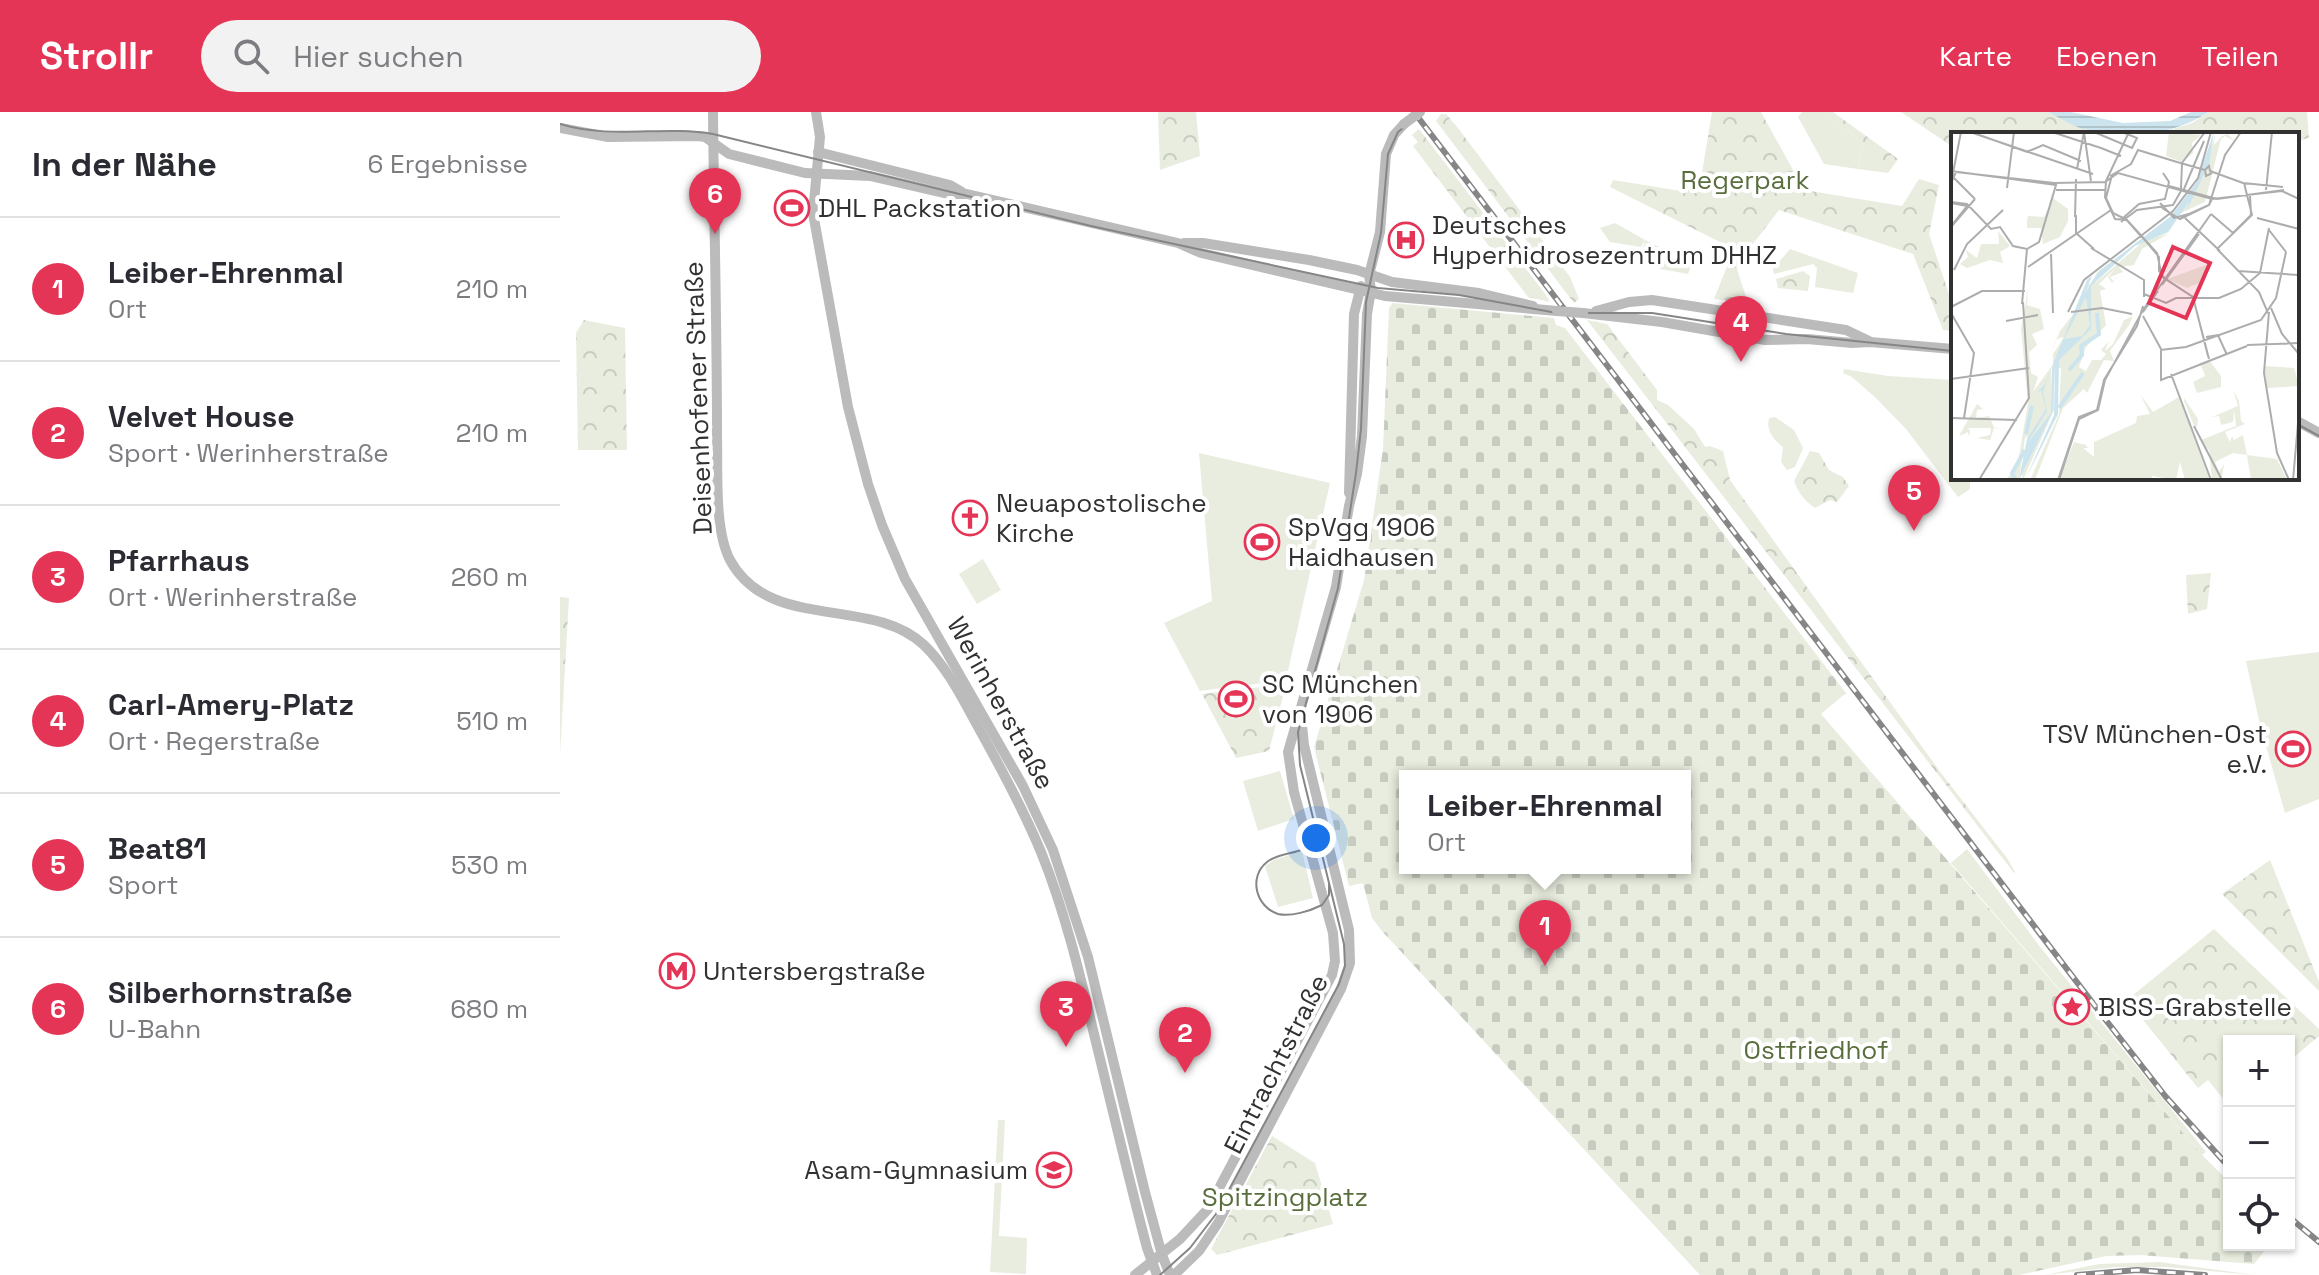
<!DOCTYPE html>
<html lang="de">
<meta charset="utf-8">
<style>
body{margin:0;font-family:"Space Grotesk",sans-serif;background:#f2f2f3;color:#2b2b33}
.controls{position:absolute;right:24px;bottom:24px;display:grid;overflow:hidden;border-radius:0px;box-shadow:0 2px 6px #0004}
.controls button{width:72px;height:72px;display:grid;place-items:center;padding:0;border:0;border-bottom:2px solid #e1e1e2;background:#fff;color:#2b2b33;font:40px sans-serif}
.you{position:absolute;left:756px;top:726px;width:28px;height:28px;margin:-20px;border:6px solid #fff;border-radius:50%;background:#1a73e8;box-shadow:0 0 0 12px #1a73e833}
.badge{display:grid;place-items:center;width:52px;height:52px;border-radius:50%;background:#e53557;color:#fff;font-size:26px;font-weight:700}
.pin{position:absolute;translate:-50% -66px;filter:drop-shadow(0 2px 4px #0008)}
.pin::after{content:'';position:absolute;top:42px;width:28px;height:24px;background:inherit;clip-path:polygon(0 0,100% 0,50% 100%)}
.popup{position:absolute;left:839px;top:658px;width:292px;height:104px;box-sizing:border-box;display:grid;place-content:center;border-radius:0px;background:#fff;filter:drop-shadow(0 2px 6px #0005);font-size:26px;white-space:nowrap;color:#7c7c81}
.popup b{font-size:30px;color:#2b2b33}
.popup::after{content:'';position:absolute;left:50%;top:100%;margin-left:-16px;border:16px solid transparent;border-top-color:#fff}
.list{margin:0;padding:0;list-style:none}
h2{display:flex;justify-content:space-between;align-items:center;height:104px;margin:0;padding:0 32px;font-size:34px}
h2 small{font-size:26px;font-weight:400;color:#7c7c81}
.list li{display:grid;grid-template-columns:52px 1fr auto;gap:24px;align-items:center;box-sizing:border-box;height:144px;padding:0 32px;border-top:2px solid #e1e1e2}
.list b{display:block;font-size:30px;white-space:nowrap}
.list p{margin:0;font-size:26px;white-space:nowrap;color:#7c7c81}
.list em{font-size:26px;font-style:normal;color:#7c7c81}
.icon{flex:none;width:44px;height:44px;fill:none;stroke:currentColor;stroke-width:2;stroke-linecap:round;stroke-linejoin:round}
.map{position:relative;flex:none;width:1759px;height:1163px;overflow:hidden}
header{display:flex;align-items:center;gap:48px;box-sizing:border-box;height:112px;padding:0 40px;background:#e53557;color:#fff}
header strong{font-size:38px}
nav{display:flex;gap:44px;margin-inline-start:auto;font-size:28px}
.search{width:560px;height:72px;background:#f2f2f3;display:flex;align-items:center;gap:20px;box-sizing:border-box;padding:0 28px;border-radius:44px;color:#7c7c81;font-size:30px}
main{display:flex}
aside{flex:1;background:#fff}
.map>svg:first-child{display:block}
.grass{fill:#e8eddf}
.forest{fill:url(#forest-crowns)}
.cemetery{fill:url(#cemetery-stones);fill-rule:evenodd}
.water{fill:url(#water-rules)}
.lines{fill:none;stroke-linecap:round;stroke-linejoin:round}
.secondary{stroke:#bbb;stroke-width:10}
.tram{stroke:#868686;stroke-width:2}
.rail-casing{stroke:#868686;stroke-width:6}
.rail{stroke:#fff;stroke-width:3;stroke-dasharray:9;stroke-linecap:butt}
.secondary-bridge{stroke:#bbb;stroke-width:10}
.labels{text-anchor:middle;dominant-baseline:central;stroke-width:8;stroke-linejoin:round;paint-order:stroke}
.park-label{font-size:26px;fill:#596d3d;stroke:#fff}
.poi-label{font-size:26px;fill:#313131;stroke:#fff;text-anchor:start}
.street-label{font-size:26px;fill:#313131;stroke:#fff}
.inset-river{fill:none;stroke:#cce4ed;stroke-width:4}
.inset-road{fill:none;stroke:#adadad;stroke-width:2}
.view{fill:#e53557;fill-opacity:0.15;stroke:#e53557;stroke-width:4}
.inset-edge{fill:none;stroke:#313131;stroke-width:4}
</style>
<header>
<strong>Strollr</strong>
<div class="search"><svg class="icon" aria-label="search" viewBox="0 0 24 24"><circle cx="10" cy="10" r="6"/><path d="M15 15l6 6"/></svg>Hier suchen</div>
<nav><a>Karte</a><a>Ebenen</a><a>Teilen</a></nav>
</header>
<main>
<aside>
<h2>In der Nähe<small>6 Ergebnisse</small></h2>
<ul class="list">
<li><span class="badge">1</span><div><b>Leiber-Ehrenmal</b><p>Ort</p></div><em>210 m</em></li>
<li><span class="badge">2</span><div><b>Velvet House</b><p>Sport · Werinherstraße</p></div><em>210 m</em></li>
<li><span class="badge">3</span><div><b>Pfarrhaus</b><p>Ort · Werinherstraße</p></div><em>260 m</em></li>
<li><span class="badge">4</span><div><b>Carl-Amery-Platz</b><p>Ort · Regerstraße</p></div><em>510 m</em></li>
<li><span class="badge">5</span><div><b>Beat81</b><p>Sport</p></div><em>530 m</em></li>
<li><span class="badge">6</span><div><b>Silberhornstraße</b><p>U-Bahn</p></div><em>680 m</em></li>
</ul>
</aside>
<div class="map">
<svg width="1759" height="1163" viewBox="0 0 1759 1163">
<defs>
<pattern id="forest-crowns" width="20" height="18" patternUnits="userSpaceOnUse" patternTransform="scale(2)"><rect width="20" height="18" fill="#e8eddf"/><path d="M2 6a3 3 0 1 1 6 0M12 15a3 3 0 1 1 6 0" fill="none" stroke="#c7ccc0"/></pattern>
<pattern id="cemetery-stones" width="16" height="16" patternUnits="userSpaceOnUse" patternTransform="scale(2)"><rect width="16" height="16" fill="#e8eddf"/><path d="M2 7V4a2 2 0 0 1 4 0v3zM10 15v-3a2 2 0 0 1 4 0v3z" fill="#c7ccc0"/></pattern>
<pattern id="water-rules" width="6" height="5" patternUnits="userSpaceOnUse" patternTransform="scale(2)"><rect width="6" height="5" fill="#cce4ed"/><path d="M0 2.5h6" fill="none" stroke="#b0c4cc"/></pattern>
</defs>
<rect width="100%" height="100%" fill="#fff"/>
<!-- grass -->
<g class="grass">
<polygon points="1242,0 1260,0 1303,31 1298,57 1264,52 1238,5"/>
<polygon points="1055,111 1085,128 1081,135 1050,130 1040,116"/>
<polygon points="1230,137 1298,161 1293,181 1255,175 1257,156 1253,152 1214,162 1213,157"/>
<polygon points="1284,257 1328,264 1393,268 1393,366 1410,366 1410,377 1398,385 1346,317 1316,286 1292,265 1283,261"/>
<path d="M 1215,305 L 1234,318 L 1243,336 L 1235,355 L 1227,358 L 1221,350 L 1223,335 C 1213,327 1206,319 1209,306 Z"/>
<polygon points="639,341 770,371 726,568 672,575 671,578 662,576 640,579 604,511 652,489"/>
<polygon points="423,447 441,478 417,492 399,462"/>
<polygon points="1759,540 1759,687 1725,701 1700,613 1686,549"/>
<polygon points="720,659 734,707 698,719 683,669"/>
<polygon points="1407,737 1481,836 1646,1040 1642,1043 1391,751"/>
<polygon points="742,739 753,786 718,795 705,754 714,748"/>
<polygon points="438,1008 445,1008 439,1124 467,1126 466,1162 430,1160"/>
<polygon points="1599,1150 1695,1163 1605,1155 1556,1155 1484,1163 1539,1152"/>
</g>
<!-- forest -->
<g class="forest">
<polygon points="598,0 636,0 640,44 600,58"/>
<polygon points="1152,0 1201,0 1244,78 1342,94 1359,67 1379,73 1369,122 1393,194 1393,219 1383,218 1353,142 1219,98 1176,154 1188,191 1154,187 1174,137 1050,75 1053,68 1121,79 1123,70 1140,73"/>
<polygon points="1260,0 1273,0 1338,47 1328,61 1298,57 1303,31"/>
<polygon points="1341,0 1488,0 1526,18 1564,22 1393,22 1393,35"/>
<polygon points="1649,0 1747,0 1749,26 1737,29 1737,22 1597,22 1632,11"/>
<polygon points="881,2 886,2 898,16 1010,165 1019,187 1014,191 876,9"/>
<polygon points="859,17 986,183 990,190 968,185 853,34 858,30 852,23"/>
<polygon points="1085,128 1132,151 1128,162 1101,157 1091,152 1088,155 1070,153 1068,149 1061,147 1056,138 1082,140"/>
<polygon points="1243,159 1250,164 1248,179 1218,176 1216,167"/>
<polygon points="24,208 65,216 67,338 18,338 16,221"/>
<polygon points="1027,208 1047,212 1097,278 1097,288 1108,293 1134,317 1145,335 1150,334 1163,339 1170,368 1381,661 1447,746 1455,760 1454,761"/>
<path d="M 1250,339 L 1259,341 L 1269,358 L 1283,365 L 1289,374 L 1277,390 L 1270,388 L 1255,396 C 1244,388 1239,382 1234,369 Z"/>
<polygon points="1651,461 1647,497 1628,502 1626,463"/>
<polygon points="0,485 9,486 0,642"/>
<polygon points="726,572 709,639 676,646 642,582"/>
<polygon points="1710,748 1759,870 1759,879 1662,782"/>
<polygon points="1654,817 1759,917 1759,924 1729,949 1729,929 1669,929 1669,994 1648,968 1638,976 1567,888"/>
<polygon points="712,1024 755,1051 773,1112 657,1143 651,1137"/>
</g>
<!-- cemetery -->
<path class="cemetery" d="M 833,191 L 994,206 L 996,213 L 1005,216 L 1286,581 L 1261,602 L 1642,1043 L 1669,1070 L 1669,1133 L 1709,1133 L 1694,1152 L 1580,1143 L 1546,1144 L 1459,1163 L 1140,1163 L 822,819 L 812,806 L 803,771 L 789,774 L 754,635 L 804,468 L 823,337 L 829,196 ZM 845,664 L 1125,664 L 1125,756 L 845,756 Z"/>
<!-- water -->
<path class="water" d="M 1488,0 L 1511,0 L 1563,11 L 1610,9 L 1631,0 L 1649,0 C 1608,25 1575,26 1528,18 C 1515,16 1500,6 1488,0 Z"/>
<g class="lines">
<!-- secondary -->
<g class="secondary">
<path d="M 153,0 C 154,108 157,216 157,324 C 158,360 154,417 170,448 C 210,521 311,483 364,533 C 389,557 405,592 422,622 C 443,660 464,699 481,740 C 504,797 519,858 533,918 C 551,991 568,1064 587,1136 L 597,1163"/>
<polyline points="256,0 260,25 253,101 288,295 308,372 322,413 345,467 463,674 493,738 528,845 585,1080 602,1143 610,1163"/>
<polyline points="0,16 48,25 138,24 145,25 169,42 245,61 310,64 388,82 407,82 618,131 641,141 825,184 997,199"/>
<polyline points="258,40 390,73 402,80"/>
<polyline points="624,131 643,131 749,148 797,158 832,170 919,181 973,194"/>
<polyline points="1036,199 1069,190 1092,188 1286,218 1309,229"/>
<polyline points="1023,201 1102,210 1205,228 1247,227 1292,231 1310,230 1393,237"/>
<polyline points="1737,309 1759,321"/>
<polyline points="789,381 794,202 801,174"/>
<polyline points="575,1163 620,1127 648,1097 772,863 775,849 773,821 734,680 728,640 776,475 789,394 797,362 802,324 807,202 811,179 809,163 820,120 826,42 834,23 844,12"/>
<polyline points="614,1163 639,1139 658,1111 781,877 790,851 789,818 744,633 741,603"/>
</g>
<!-- tram -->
<g class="tram">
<path d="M 0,12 C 53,28 102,13 153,22 L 531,114 L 818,176 L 899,183 L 997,201 L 1092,201 L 1226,222 L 1393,239"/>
<polyline points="1737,312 1759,324"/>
<path d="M 751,713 L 751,726 L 744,737 C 732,742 717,742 707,750 C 688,765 696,795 718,802 C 731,805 750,799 762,793 L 769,783 L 769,772"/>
<polyline points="600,1163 630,1136 656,1102 779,872 785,854 784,832 740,653 738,620 778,476 796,361 801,317 806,190 821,121 828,42 838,20 863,0"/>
</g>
<!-- rail casing -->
<g class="rail-casing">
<g id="rail">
<polyline points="854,0 1545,907 1606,985 1669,1055"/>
<polyline points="1729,1105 1759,1130"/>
<polyline points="1517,1163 1577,1158 1645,1163"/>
</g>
</g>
<!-- rail -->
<use href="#rail" class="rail"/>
<!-- secondary-bridge -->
<g class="secondary-bridge">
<polyline points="844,12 860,0"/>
<polyline points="997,199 1023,201"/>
</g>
</g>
<!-- icons -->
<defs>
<g id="stadium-ring" transform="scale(1.8)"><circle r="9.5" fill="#fff" stroke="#e53557" stroke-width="1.5"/><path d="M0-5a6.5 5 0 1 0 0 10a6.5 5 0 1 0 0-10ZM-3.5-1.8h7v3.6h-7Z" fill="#e53557"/></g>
<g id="hospital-ring" transform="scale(1.8)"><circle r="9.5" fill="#fff" stroke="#e53557" stroke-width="1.5"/><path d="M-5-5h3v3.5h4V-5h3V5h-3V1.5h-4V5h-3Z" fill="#e53557"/></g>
<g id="church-ring" transform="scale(1.8)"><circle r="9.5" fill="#fff" stroke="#e53557" stroke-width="1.5"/><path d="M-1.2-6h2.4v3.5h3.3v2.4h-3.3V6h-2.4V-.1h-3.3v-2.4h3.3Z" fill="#e53557"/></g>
<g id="metro-ring" transform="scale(1.8)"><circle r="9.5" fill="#fff" stroke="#e53557" stroke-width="1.5"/><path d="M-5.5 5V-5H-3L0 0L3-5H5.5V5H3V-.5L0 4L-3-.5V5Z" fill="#e53557"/></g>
<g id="sight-ring" transform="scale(1.8)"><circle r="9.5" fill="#fff" stroke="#e53557" stroke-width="1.5"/><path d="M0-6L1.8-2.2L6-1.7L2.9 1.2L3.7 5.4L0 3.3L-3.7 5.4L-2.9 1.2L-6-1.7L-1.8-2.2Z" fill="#e53557"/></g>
<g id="school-ring" transform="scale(1.8)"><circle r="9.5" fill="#fff" stroke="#e53557" stroke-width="1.5"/><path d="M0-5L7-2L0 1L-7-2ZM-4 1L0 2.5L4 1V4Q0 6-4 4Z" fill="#e53557"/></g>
</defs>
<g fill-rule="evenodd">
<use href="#stadium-ring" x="232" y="96"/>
<use href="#hospital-ring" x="846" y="128"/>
<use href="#church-ring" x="410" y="406"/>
<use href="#stadium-ring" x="702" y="430"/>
<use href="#stadium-ring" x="676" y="587"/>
<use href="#stadium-ring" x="1733" y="637"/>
<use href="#metro-ring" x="117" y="859"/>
<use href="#sight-ring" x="1512" y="895"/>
<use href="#school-ring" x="494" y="1058"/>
</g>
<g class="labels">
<!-- park labels -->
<g class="park-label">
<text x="1185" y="68">Regerpark</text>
<text x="1256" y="938">Ostfriedhof</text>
<text x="725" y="1085">Spitzingplatz</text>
</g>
<!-- poi labels -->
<g class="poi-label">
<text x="258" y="96">DHL Packstation</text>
<text x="872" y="113">Deutsches<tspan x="872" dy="30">Hyperhidrosezentrum DHHZ</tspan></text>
<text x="436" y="391">Neuapostolische<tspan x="436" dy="30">Kirche</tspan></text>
<text x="728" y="415">SpVgg 1906<tspan x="728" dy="30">Haidhausen</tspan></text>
<text x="702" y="572">SC München<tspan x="702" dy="30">von 1906</tspan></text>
<text x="1707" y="622" text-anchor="end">TSV München-Ost<tspan x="1707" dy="30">e.V.</tspan></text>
<text x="143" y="859">Untersbergstraße</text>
<text x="1538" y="895">BISS-Grabstelle</text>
<text x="468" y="1058" text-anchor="end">Asam-Gymnasium</text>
</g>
<!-- street labels -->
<g class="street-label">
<text transform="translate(138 286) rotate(-92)">Deisenhofener Straße</text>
<text transform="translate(441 591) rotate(61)">Werinherstraße</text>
<text transform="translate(716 952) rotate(-63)">Eintrachtstraße</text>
</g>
</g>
<!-- overview -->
<g transform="translate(1391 20)">
<rect width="348" height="348" fill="#fff"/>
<path d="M 218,0 L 250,3 L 241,11 L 242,21 L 231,30 L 215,24 ZM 277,2 L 283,9 L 274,4 L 270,7 L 254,70 L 230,81 L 252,45 L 264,3 L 263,13 L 271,4 ZM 102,66 L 117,77 L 117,89 L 109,105 L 92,112 L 90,96 L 76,96 L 76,89 L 77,84 L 93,85 ZM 227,88 L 215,103 L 191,117 L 183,133 L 168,135 L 172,140 L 159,145 L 162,149 L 169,143 L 161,151 L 157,145 L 165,136 L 148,152 L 155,157 L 149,159 L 155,193 L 135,215 L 128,235 L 135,239 L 141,228 L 150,228 L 155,222 L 150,218 L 158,209 L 154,219 L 162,212 L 173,188 L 182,184 L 178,193 L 159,219 L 163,229 L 153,228 L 136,261 L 133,257 L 112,276 L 84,348 L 79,348 L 108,282 L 110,236 L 102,235 L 102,222 L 113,205 L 106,207 L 99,222 L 109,199 L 123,181 L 135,152 L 139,152 L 148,139 L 162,129 L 145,144 L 144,151 L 194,108 L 215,102 ZM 47,99 L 59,114 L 49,120 L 52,131 L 39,128 L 16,136 L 9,132 L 17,125 L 15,118 L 26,126 L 30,112 L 48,112 ZM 77,157 L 76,173 L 89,177 L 93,197 L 81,202 L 86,213 L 78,220 L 80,241 L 87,245 L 82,260 L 100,235 L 101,281 L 101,244 L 103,236 L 103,278 L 72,348 L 70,336 L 79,323 L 76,304 L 74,306 L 68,348 L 54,348 L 66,336 L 77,271 L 70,197 ZM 282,258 L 288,269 L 290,289 L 294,292 L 274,300 L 279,310 L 281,304 L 283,308 L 292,303 L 296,323 L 282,321 L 264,330 L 268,340 L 273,332 L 271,345 L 261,348 L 258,318 L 250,311 L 251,309 L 249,309 L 246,301 L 233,269 L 233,266 L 247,287 L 246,295 L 242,292 L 250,308 L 285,294 L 283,278 L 282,290 L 270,293 L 268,284 L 261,285 L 287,274 ZM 189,262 L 202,280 L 228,265 L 259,348 L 234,348 L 229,330 L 225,348 L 201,344 L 201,348 L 108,348 L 123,310 L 135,313 L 137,316 L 132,316 L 143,325 L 143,310 L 185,291 L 186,284 L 199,282 ZM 26,272 L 32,277 L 26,278 L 25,286 L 38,284 L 43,295 L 50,297 L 43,296 L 39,308 L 26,306 L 39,303 L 40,296 L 16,296 L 19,298 L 18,305 L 17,300 L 8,304 ZM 296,323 L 326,327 L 336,348 L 300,348 Z" fill="#e8eddf"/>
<path d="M 258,132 L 253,149 L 236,156 L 216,147 ZM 258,228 L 270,244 L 270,255 L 246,261 L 242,250 L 254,244 L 249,231 ZM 313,234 L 343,236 L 348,254 L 316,256 Z" fill="#e8eddf"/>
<path d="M 263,0 L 258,32 L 236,78 L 238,70 L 217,100 L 184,114 L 140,154 L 140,197 L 108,228 L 107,282 L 74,348 L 103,283 L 104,229 L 102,279 L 68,348 L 76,307 L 95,277 L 90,258 L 84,263 L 94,252 L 136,148 L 141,144 L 133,163 L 147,140 L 220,84 L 245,51 ZM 135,165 L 139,193 L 131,204 L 113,207 ZM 101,234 L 100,281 L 76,312 L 96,279 L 92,260 Z" fill="#cce4ed" fill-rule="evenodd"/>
<path class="inset-river" d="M 118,238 L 131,223 L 130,214 L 148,202 L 146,181M 108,276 L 132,241M 75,302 L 81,274M 64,348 L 61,341 L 74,318"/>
<path class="inset-road" d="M 19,0 L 142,42M 20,0 L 76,20 L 92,13 L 130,29M 101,0 L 150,16M 133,0 L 140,49M 143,0 L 181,16 L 186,6 L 171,0M 178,0 L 155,49 L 154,65 L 164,87 L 176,88 L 206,121 L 211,145 L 242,165 L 257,224M 150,16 L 170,24 L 166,22M 226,30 L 254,38 L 255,44 L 261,41M 126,37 L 133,0M 254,38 L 258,34 L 259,39 L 292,51 L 332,55M 0,39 L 105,53 L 88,110 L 76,117 L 62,114 L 49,95 L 40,97 L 16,72 L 0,70M 161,43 L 155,66 L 162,81 L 172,86 L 188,72 L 214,67 L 218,50 L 212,41M 159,44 L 180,32 L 187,18 L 226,30M 3,46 L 24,67M 0,51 L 10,0M 0,51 L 5,40 L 103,51 L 154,50 L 167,41 L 261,67 L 331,59 L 348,67M 218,54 L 266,67 L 333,58M 56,56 L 63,0M 230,57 L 231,31 L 254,0M 233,57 L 253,9M 105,58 L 155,58M 315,58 L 321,0M 0,71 L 16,74 L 0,94M 209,71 L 223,86 L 238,82M 211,76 L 229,87 L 258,73 L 274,23 L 290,0M 260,82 L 282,101 L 300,83 L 299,63M 125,83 L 125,101 L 143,117M 236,83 L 258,73 L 261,67M 124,85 L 125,47M 173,85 L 189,103M 234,86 L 269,119M 306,86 L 348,97M 306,86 L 348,97M 170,90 L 186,78 L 222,73 L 230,59M 0,95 L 24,67M 318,98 L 335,120M 189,102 L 208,125 L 208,139 L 215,148M 140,116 L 193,148 L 193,165M 266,117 L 308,160 L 317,181M 266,117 L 301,83 L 293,51M 100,122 L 102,181M 77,135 L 160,78M 3,138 L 16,112 L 52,78M 287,139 L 348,143M 215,147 L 242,165 L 258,227M 211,153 L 248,102M 193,162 L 215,171 L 225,166 L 268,166 L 290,157 L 309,141 L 318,96M 71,172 L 76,117M 0,175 L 31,159 L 74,159M 320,176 L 331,202 L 348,222M 117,180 L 133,148 L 222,79 L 247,46 L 260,0M 120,180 L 151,176 L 181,182M 192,180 L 207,159M 318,180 L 313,241 L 326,321 L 338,348M 0,181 L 23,221 L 13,286M 192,184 L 210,217M 55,189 L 87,183M 255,205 L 267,203 L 276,223M 296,213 L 348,211M 209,218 L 235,215 L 310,188 L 325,166 L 335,120M 210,218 L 210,248 L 296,214M 220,242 L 260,348M 0,247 L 78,236M 0,286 L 66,288M 243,294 L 271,348M 28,348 L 78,266 L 72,170M 107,348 L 128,285 L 146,278 L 153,248 L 186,194 L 192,174M 108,348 L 128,287 L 147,278 L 154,248 L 192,178 L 260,82M 342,348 L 348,280"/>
<path class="view" d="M 222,115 L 259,131 L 235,186 L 198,171 Z"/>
<rect width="348" height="348" class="inset-edge"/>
</g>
</svg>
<div class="controls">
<button>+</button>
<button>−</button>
<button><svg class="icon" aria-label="locate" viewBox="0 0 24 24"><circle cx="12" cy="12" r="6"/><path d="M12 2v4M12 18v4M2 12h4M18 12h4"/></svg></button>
</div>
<div class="you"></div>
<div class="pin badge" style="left:985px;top:854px">1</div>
<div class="popup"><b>Leiber-Ehrenmal</b>Ort</div>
<div class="pin badge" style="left:625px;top:961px">2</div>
<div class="pin badge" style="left:506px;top:935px">3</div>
<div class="pin badge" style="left:1181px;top:250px">4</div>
<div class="pin badge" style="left:1354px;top:419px">5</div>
<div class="pin badge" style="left:155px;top:122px">6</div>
</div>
</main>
